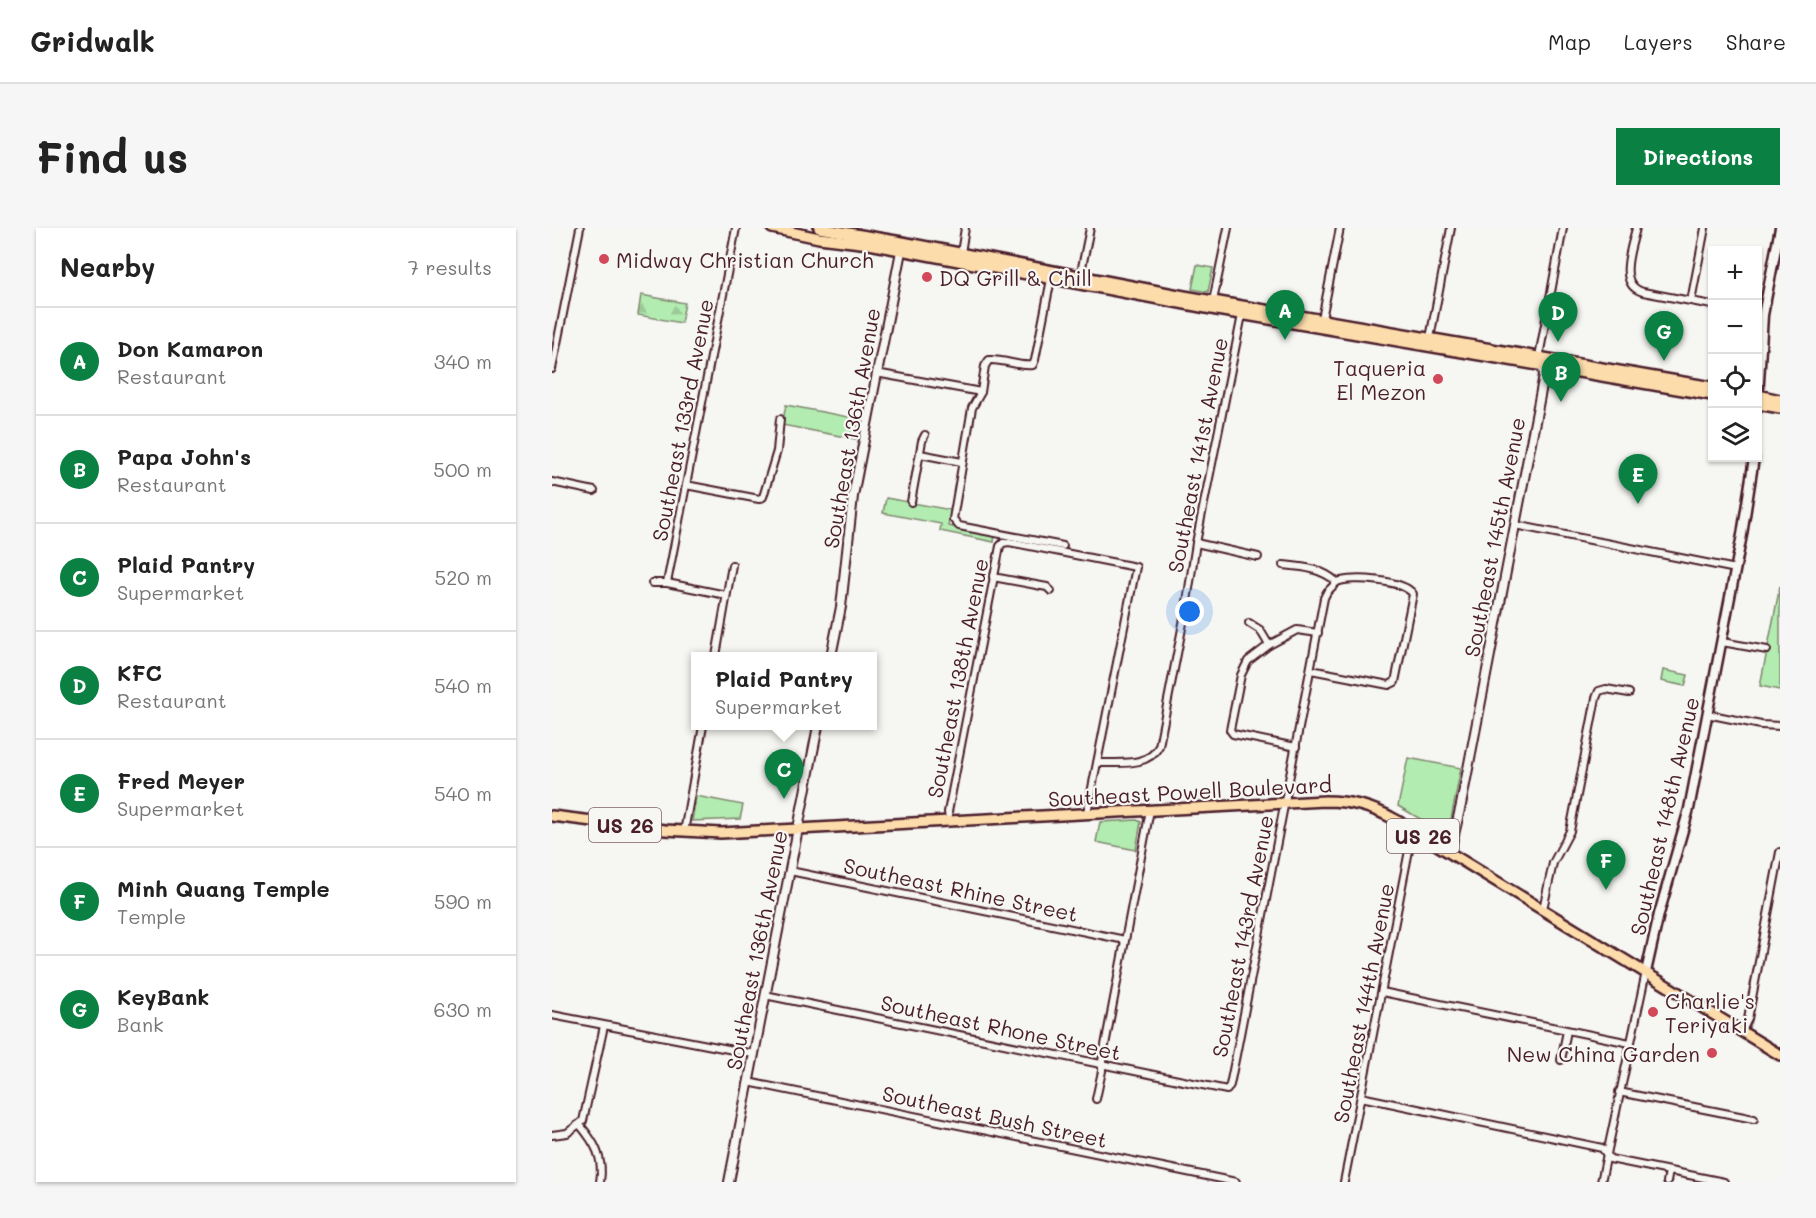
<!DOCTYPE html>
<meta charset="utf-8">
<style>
body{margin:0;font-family:Mali,sans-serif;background:#f6f6f6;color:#222}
.controls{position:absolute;right:18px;top:18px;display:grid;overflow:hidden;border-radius:0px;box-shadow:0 2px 4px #0004}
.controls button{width:54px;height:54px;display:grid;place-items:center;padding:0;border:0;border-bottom:2px solid #e0e0e0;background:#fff;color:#222;font:30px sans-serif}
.you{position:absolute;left:638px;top:384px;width:21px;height:21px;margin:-15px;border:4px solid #fff;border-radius:50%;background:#1a73e8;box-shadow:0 0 0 9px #1a73e833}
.badge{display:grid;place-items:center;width:39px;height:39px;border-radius:50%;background:#0b8043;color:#fff;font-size:20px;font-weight:700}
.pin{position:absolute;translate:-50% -50px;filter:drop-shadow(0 2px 3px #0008)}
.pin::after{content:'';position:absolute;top:32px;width:21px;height:18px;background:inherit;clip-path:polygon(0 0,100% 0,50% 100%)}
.popup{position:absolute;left:139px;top:424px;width:186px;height:78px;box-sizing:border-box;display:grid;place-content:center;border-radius:0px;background:#fff;filter:drop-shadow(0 2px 4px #0005);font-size:20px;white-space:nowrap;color:#767676}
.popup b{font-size:22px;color:#222}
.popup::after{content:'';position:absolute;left:50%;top:100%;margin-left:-12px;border:12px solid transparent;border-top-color:#fff}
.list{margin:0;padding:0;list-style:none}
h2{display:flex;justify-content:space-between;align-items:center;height:78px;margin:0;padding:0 24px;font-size:26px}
h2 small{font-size:20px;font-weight:400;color:#767676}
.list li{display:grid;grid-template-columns:39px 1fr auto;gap:18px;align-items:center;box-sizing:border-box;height:108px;padding:0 24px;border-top:2px solid #e0e0e0}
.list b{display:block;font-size:22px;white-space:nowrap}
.list p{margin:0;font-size:20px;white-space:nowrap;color:#767676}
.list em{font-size:20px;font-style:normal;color:#767676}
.icon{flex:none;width:33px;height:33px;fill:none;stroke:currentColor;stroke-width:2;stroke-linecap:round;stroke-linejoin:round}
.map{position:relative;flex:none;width:1228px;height:954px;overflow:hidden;border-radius:0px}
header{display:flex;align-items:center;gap:36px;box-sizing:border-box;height:84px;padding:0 30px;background:#fff;border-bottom:2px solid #e0e0e0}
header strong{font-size:28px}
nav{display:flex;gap:33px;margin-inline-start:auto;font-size:21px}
.intro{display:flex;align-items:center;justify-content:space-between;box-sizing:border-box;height:144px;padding:0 36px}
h1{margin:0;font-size:42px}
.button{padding:15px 27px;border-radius:0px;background:#0b8043;color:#fff;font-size:21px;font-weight:700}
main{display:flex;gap:36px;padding:0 36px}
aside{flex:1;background:#fff;border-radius:0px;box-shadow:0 2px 4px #0004}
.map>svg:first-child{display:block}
.green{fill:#b2ecb0;stroke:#7e866e;stroke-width:1.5}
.forest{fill:url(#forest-firs);stroke:#7e866e;stroke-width:1.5}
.park{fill:url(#park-tufts);stroke:#7e866e;stroke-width:1.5}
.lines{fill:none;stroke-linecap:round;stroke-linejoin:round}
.minor-casing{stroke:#4a1f2b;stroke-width:10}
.tertiary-casing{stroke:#4a1f2b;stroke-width:12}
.secondary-casing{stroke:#4a1f2b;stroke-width:13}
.primary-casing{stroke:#4a1f2b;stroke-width:14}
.minor{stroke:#f6f6f2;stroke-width:6}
.tertiary{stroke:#f6f6f2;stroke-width:8}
.secondary{stroke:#f6f6f2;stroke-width:8}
.primary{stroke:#fddcac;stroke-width:9}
.poi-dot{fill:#d1495b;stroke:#f6f6f2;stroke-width:2}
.labels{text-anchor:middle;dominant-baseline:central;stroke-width:4.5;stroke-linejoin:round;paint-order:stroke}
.shield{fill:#f6f6f2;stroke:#7e6067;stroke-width:1.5}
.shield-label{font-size:20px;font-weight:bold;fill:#4a1f2b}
.poi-label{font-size:21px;fill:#4a1f2b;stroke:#f6f6f2;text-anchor:start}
.street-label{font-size:21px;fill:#4a1f2b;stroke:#f6f6f2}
</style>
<header>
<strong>Gridwalk</strong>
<nav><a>Map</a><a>Layers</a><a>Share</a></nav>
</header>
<div class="intro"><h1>Find us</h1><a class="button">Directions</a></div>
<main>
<aside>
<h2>Nearby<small>7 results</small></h2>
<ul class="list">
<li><span class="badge">A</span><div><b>Don Kamaron</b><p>Restaurant</p></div><em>340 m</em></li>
<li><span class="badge">B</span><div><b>Papa John's</b><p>Restaurant</p></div><em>500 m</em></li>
<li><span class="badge">C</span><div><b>Plaid Pantry</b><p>Supermarket</p></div><em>520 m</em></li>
<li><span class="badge">D</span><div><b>KFC</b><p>Restaurant</p></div><em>540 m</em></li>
<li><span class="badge">E</span><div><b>Fred Meyer</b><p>Supermarket</p></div><em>540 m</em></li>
<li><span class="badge">F</span><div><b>Minh Quang Temple</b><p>Temple</p></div><em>590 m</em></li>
<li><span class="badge">G</span><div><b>KeyBank</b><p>Bank</p></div><em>630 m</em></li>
</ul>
</aside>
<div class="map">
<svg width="1228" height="954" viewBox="0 0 1228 954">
<defs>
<pattern id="forest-firs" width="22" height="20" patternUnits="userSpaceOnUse" patternTransform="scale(1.5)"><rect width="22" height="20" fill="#b2ecb0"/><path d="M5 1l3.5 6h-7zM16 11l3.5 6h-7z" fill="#9bca98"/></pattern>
<pattern id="park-tufts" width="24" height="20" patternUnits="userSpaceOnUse" patternTransform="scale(1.5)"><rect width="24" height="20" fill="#b2ecb0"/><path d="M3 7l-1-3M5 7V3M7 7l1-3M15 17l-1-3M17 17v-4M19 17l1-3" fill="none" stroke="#9bca98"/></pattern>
</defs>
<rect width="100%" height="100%" fill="#f6f6f2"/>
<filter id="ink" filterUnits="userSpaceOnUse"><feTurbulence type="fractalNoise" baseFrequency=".0167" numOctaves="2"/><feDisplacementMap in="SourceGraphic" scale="12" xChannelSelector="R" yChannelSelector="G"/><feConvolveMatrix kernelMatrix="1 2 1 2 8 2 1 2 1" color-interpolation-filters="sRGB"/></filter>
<g filter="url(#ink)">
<!-- green -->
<g class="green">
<polygon points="645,37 661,40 656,64 640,61"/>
<polygon points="234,177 307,191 304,211 230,197"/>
<polygon points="334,270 399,282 396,298 443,307 442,314 388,303 389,296 331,285"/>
<polygon points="1228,358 1228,462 1208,458"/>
<polygon points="856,530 909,540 896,607 846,578"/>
<polygon points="144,568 191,577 188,591 140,593"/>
<polygon points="585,592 589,594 584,622 544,614 548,594"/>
</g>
<!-- forest -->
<polygon class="forest" points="89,67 133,75 129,95 86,87"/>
<!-- park -->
<polygon class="park" points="1111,442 1136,447 1133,458 1109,453"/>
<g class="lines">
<!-- minor casing -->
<g class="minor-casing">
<g id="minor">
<path d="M 1084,0 C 1080,19 1064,57 1091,64 L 1160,77"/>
<polyline points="409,25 413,0"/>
<polyline points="528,49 538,0"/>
<path d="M 499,51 L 483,132 L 481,137 C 466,139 452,131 437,132 L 433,138 L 429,164 L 420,180 L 401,291 L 407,298 L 511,318"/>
<polyline points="661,73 676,0"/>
<polyline points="1139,73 1153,0"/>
<polyline points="770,91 788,0"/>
<polyline points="878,110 899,0"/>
<polyline points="989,129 988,123 1011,0"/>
<polyline points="0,141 28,0"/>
<polyline points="324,145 429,164"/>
<polyline points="368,226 410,234"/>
<polyline points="0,254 42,263"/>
<polyline points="134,257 207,271 211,269 225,223 228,191"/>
<polyline points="359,274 370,213 373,207"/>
<polyline points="963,297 1184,341"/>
<polyline points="644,315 706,329"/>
<path d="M 731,337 C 752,339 769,340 785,354 C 800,348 852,352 861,366 L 843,454 L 837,457 L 759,442"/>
<polyline points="441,349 495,359 499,363"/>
<polyline points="100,355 115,355 174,367"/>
<polyline points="115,355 184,0"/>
<polyline points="697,395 708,402 717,417"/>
<polyline points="1170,414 1215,422"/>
<polyline points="164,428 180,337"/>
<polyline points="1155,486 1209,497 1228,498"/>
<polyline points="744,519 681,506 678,502 689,447 696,433 717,417 745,402 766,405"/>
<path d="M 545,535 C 566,534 596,540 607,518 L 634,380 L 644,315 L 690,87"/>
<polyline points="397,592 396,584 448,318 451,315 457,314 584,339 535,585"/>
<polyline points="132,604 151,498"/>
<polyline points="238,643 573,712"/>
<polyline points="991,681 1001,635 1018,603 1044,470 1047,463 1054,461 1077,465"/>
<polyline points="830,764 1078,815"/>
<polyline points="213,767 675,862 678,857 686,817 772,370 775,364 785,354"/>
<polyline points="0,787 202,826"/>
<polyline points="1190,803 1196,791 1228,624"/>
<polyline points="1009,832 1015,803"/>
<polyline points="196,854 684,954"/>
<polyline points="1067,864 1202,891"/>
<polyline points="809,869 1050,920 1058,931 1172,954"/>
<polyline points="544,871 550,843 550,833 598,582"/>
<path d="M 28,897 C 43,915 52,930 48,954"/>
<polyline points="0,907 15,905 31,893 52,798"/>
<polyline points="792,954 861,602"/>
<polyline points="1049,954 1094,744"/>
<polyline points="1115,954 1117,943"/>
</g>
</g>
<!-- tertiary casing -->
<g class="tertiary-casing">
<g id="tertiary">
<polyline points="279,428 289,379 301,268 350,18"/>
<polyline points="898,624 909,577 992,147 990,134"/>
<polyline points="177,954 266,498"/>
</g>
</g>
<!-- secondary casing -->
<g class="secondary-casing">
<g id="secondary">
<polyline points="1206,170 1211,87 1228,0"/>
<polyline points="1094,744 1107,686 1137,581 1190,307 1202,230"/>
</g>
</g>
<!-- primary casing -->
<g class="primary-casing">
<g id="primary">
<polyline points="220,0 267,10 317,16 665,82 1160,167"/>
<polyline points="267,0 350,14 632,68 1160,159"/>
<polyline points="1206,167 1228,172"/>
<polyline points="1206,176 1228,180"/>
<path d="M 0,588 L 113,602 L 169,605 L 773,573 C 800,573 821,579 844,592 L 1228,827"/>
</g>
</g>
<!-- minor -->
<use href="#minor" class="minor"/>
<!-- tertiary -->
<use href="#tertiary" class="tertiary"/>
<!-- secondary -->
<use href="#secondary" class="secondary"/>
<!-- primary -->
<use href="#primary" class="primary"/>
</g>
</g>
<!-- markers -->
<g class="poi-dot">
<circle cx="52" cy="31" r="6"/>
<circle cx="375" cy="49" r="6"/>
<circle cx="886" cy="151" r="6"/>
<circle cx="1101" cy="784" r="6"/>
<circle cx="1160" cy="825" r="6"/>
</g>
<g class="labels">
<!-- shield labels -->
<g class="shield">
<rect x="37" y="580" width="72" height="34" rx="4.5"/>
<rect x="835" y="591" width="72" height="34" rx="4.5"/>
</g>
<g class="shield-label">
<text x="73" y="597">US 26</text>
<text x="871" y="608">US 26</text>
</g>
<!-- poi labels -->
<g class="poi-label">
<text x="64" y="31">Midway Christian Church</text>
<text x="387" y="49">DQ Grill &amp; Chill</text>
<text x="874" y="139" text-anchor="end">Taqueria<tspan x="874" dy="24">El Mezon</tspan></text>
<text x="1113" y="772">Charlie's<tspan x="1113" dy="24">Teriyaki</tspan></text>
<text x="1148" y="825" text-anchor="end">New China Garden</text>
</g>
<!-- street labels -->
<g class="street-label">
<text transform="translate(130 192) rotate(-79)">Southeast 133rd Avenue</text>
<text transform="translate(299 200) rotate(-80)">Southeast 136th Avenue</text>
<text transform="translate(645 227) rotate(-79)">Southeast 141st Avenue</text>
<text transform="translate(942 309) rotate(-79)">Southeast 145th Avenue</text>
<text transform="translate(405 450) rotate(-79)">Southeast 138th Avenue</text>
<text transform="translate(638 563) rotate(-3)">Southeast Powell Boulevard</text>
<text transform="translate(1112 588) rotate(-77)">Southeast 148th Avenue</text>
<text transform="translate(409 661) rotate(12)">Southeast Rhine Street</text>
<text transform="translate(690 708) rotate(-79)">Southeast 143rd Avenue</text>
<text transform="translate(204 722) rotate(-79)">Southeast 136th Avenue</text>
<text transform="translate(811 775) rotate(-79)">Southeast 144th Avenue</text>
<text transform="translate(449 799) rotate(12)">Southeast Rhone Street</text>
<text transform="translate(443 888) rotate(12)">Southeast Bush Street</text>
</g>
</g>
</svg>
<div class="controls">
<button>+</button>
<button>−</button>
<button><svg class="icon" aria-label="locate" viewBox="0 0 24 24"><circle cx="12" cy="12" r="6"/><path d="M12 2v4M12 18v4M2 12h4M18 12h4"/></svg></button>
<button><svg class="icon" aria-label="layers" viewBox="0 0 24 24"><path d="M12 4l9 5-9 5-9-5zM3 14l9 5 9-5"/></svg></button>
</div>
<div class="you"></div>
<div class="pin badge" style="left:733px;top:112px">A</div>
<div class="pin badge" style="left:1009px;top:174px">B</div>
<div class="pin badge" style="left:232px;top:571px">C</div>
<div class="popup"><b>Plaid Pantry</b>Supermarket</div>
<div class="pin badge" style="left:1006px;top:114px">D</div>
<div class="pin badge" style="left:1086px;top:276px">E</div>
<div class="pin badge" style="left:1054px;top:662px">F</div>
<div class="pin badge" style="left:1112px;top:133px">G</div>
</div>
</main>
